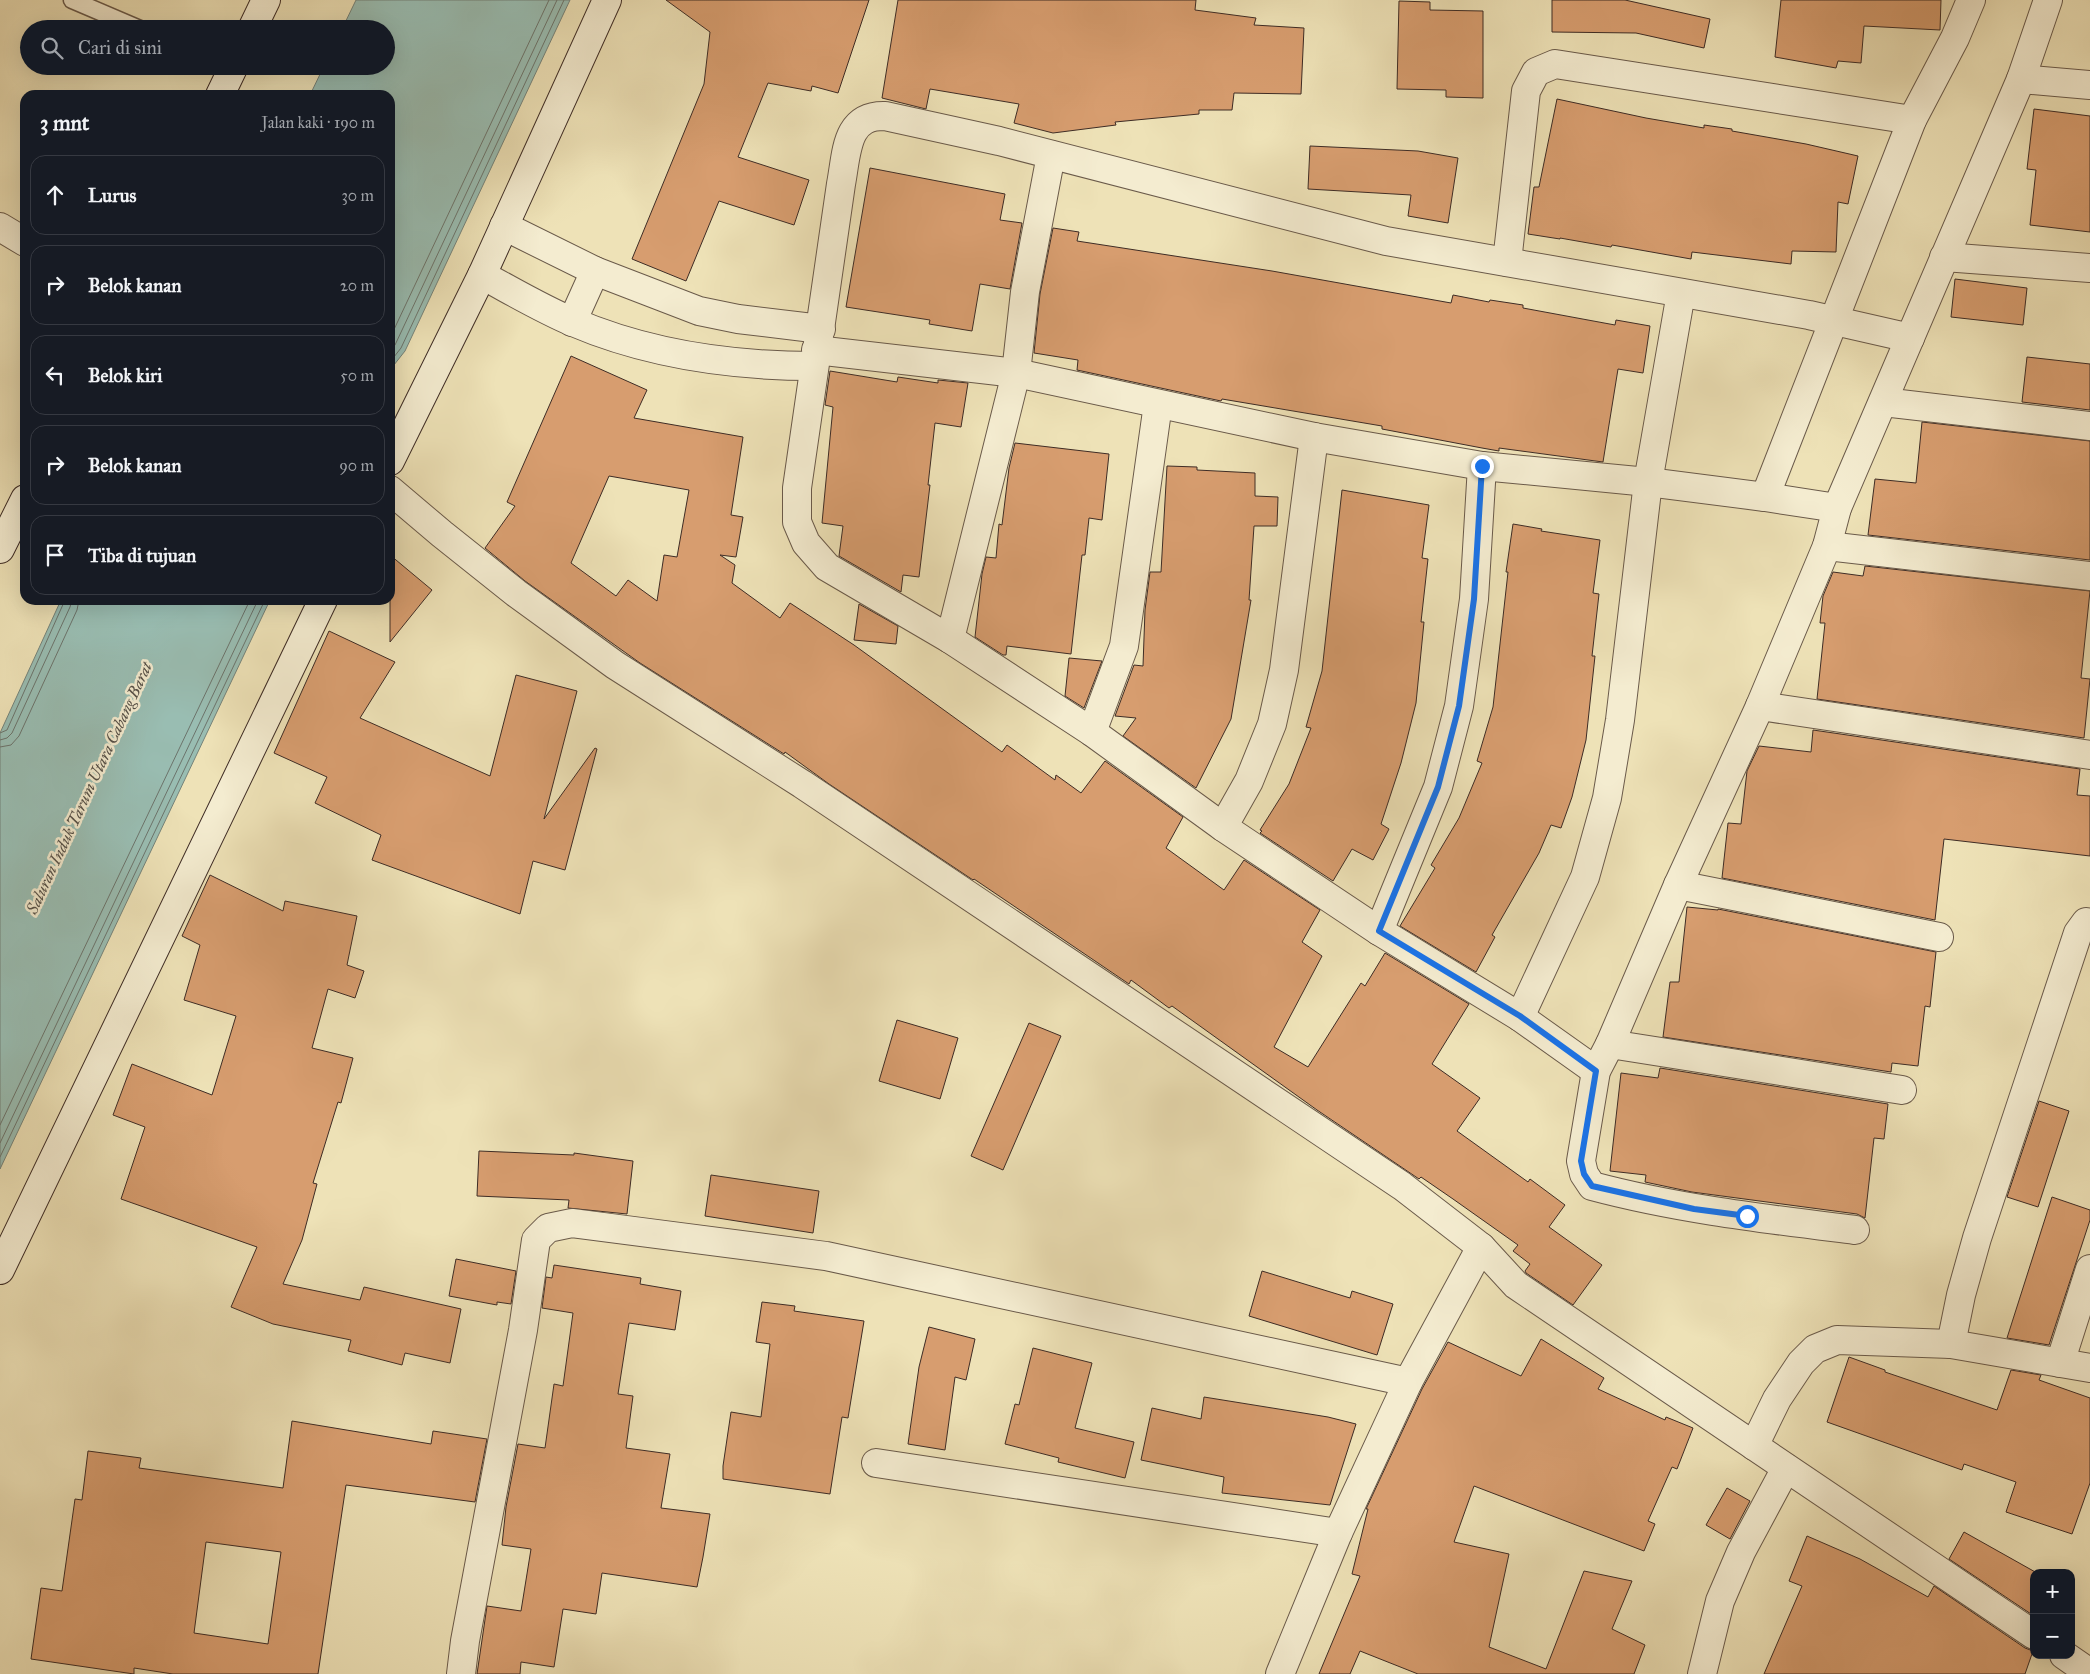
<!DOCTYPE html>
<html lang="id">
<meta charset="utf-8">
<style>
body{margin:0;font-family:"IM FELL Great Primer",serif;background:#242831;color:#f1f3f6}
.controls{position:absolute;right:15px;bottom:15px;display:grid;overflow:hidden;border-radius:10px;box-shadow:0 5px 20px #0002}
.controls button{width:45px;height:45px;display:grid;place-items:center;padding:0;border:0;border-bottom:1px solid #363941;background:#171b24;color:#f1f3f6;font:25px sans-serif}
.stop{position:absolute;width:15px;height:15px;margin:-11px;border:4px solid #1a73e8;border-radius:50%;background:#fff}
.stop.end{background:#1a73e8;border-color:#fff;box-shadow:0 1px 5px #0008}
.list{margin:0;padding:0;list-style:none}
h2{display:flex;justify-content:space-between;align-items:center;height:65px;margin:0;padding:0 20px;font-size:21px}
h2 small{font-size:16px;font-weight:400;color:#9ea1a6}
.list li{display:grid;grid-template-columns:32px 1fr auto;gap:15px;align-items:center;box-sizing:border-box;height:80px;margin:0 10px 10px;padding:0 10px;border:1px solid #363941;border-radius:15px}
.list b{display:block;font-size:19px;white-space:nowrap}
.list em{font-size:16px;font-style:normal;color:#9ea1a6}
.icon{flex:none;width:28px;height:28px;fill:none;stroke:currentColor;stroke-width:2;stroke-linecap:round;stroke-linejoin:round}
.map{position:relative;flex:none;width:2090px;height:1674px;overflow:hidden}
.search{position:absolute;background:#171b24;box-shadow:0 5px 20px #0002;left:20px;top:20px;width:375px;height:55px;display:flex;align-items:center;gap:12px;box-sizing:border-box;padding:0 18px;border-radius:28px;color:#9ea1a6;font-size:19px}
.panel{position:absolute;background:#171b24;box-shadow:0 5px 20px #0002;left:20px;top:90px;width:375px;height:515px;border-radius:15px}
.map>svg:first-child{display:block}
.water{fill:#99bdb2;stroke:#75837a}
.lines{fill:none;stroke-linecap:round;stroke-linejoin:round}
.shore{stroke:#6c746c;stroke-width:1}
.building{fill:#d79d6f;stroke:#3e2c25;fill-rule:evenodd}
.lane-casing{stroke:#6a5a4a;stroke-width:19}
.street-casing{stroke:#6a5a4a;stroke-width:30}
.secondary-casing{stroke:#3e2c25;stroke-width:30}
.lane{stroke:#f4ecd0;stroke-width:16}
.street{stroke:#f4ecd0;stroke-width:28}
.secondary{stroke:#f4ecd0;stroke-width:28}
.route{stroke:#1a73e8;stroke-width:6}
.labels{text-anchor:middle;dominant-baseline:central;stroke-width:5;stroke-linejoin:round;paint-order:stroke}
.water-label{font-size:16px;font-style:italic;fill:#555048;stroke:#f4ecd0}
</style>
<div class="map">
<svg width="2090" height="1674" viewBox="0 0 2090 1674">
<rect width="100%" height="100%" fill="#eee2b7"/>
<filter id="stains"><feTurbulence type="fractalNoise" baseFrequency=".004" numOctaves="4"/><feColorMatrix values="0 0 0 0 .2 0 0 0 0 .09 0 0 0 0 .02 0 0 0 .5 -.17"/></filter>
<radialGradient id="worn" r=".72"><stop offset=".6" stop-color="#630" stop-opacity="0"/><stop offset="1" stop-color="#630" stop-opacity=".3"/></radialGradient>
<!-- water -->
<g class="water">
<polygon points="356,0 570,0 405,351 390,370 390,95 310,95 324,66 386,66 386,29 342,29"/>
<polygon points="61,600 270,600 0,1169 0,733"/>
</g>
<g class="lines">
<!-- shore -->
<g class="shore">
<polyline points="390,338 549,0"/>
<polyline points="390,351 395,345 557,0"/>
<polyline points="390,362 401,348 564,0"/>
<polyline points="0,733 7,730 65,600"/>
<polyline points="0,740 7,738 12,733 70,607 72,600"/>
<polyline points="0,747 11,745 19,736 77,610 79,600"/>
<polyline points="0,1125 250,600"/>
<polyline points="0,1143 258,600"/>
<polyline points="0,1157 265,600"/>
</g>
</g>
<!-- building -->
<g class="building">
<polygon points="666,0 869,0 838,93 812,86 811,91 768,83 738,157 809,180 794,225 719,201 686,281 632,259 704,84 710,32"/>
<polygon points="898,0 1196,0 1195,10 1256,18 1254,25 1304,28 1301,94 1234,93 1232,110 1199,110 1199,114 1115,122 1116,125 1053,133 1014,123 1019,104 930,89 926,109 882,98"/>
<polygon points="1552,0 1625,0 1710,19 1704,48 1636,33 1552,32"/>
<polygon points="1781,0 1941,0 1940,30 1864,26 1861,63 1838,61 1836,68 1775,57"/>
<polygon points="1399,1 1430,2 1430,10 1483,11 1483,98 1446,97 1446,90 1397,89"/>
<polygon points="1557,99 1646,118 1704,128 1704,125 1732,129 1732,131 1806,144 1858,156 1848,204 1838,202 1836,252 1792,251 1791,264 1692,252 1691,259 1612,245 1611,247 1560,238 1560,239 1528,234 1534,187 1539,187"/>
<polygon points="2034,109 2090,116 2090,232 2030,225 2036,170 2027,169"/>
<polygon points="1310,146 1418,151 1458,158 1448,223 1408,216 1411,195 1308,189"/>
<polygon points="870,168 1005,194 1000,220 1022,223 1010,289 980,284 972,331 929,324 930,320 846,307"/>
<polygon points="1053,228 1079,232 1077,241 1272,271 1451,303 1453,295 1489,302 1490,300 1523,305 1523,308 1615,325 1616,320 1650,326 1643,373 1618,369 1603,462 1499,448 1499,451 1482,448 1382,429 1382,426 1222,399 1221,401 1077,370 1078,360 1034,353 1040,294"/>
<polygon points="1955,279 2027,288 2023,325 1951,317"/>
<path d="M 571,356 L 647,390 L 634,418 L 743,437 L 731,515 L 743,517 L 736,557 L 720,555 L 735,565 L 732,583 L 780,618 L 790,603 L 854,645 L 1002,752 L 1007,745 L 1055,780 L 1056,775 L 1081,793 L 1105,761 L 1183,817 L 1166,848 L 1224,890 L 1244,860 L 1320,910 L 1302,942 L 1322,956 L 1274,1047 L 1308,1067 L 1361,983 L 1365,986 L 1385,953 L 1469,1004 L 1432,1064 L 1480,1098 L 1457,1131 L 1528,1182 L 1530,1179 L 1565,1205 L 1549,1227 L 1602,1265 L 1573,1305 L 1526,1273 L 1525,1271 L 1530,1264 L 1513,1251 L 1518,1245 L 1453,1199 L 1421,1177 L 1419,1179 L 1317,1110 L 1172,1006 L 1169,1008 L 1131,980 L 1129,984 L 974,879 L 973,880 L 829,784 L 785,752 L 784,754 L 640,663 L 525,581 L 485,548 L 515,506 L 507,502 ZM 609,476 L 689,490 L 677,557 L 664,555 L 657,601 L 628,580 L 616,596 L 571,563 Z"/>
<polygon points="2027,357 2090,364 2090,410 2022,402"/>
<polygon points="830,371 897,382 898,377 938,383 938,380 968,383 961,427 935,423 928,485 930,485 919,577 903,575 901,592 839,556 843,526 822,523 833,407 825,405"/>
<polygon points="1922,422 2090,441 2090,560 1868,535 1875,479 1916,483"/>
<polygon points="1015,443 1109,454 1102,520 1089,518 1085,555 1082,555 1071,654 1007,646 1006,655 1003,655 975,637 982,574 986,557 996,558 999,524 1002,525 1009,468"/>
<polygon points="1167,466 1197,467 1197,470 1255,473 1255,496 1278,497 1277,526 1254,526 1249,600 1251,600 1231,719 1196,788 1123,736 1136,718 1115,716 1134,665 1143,666 1145,610 1150,572 1161,572"/>
<polygon points="1342,490 1429,505 1422,558 1428,559 1421,622 1424,622 1416,703 1401,763 1381,824 1389,829 1373,860 1352,849 1333,881 1260,833 1262,831 1260,830 1289,784 1311,728 1306,727 1322,671"/>
<polygon points="1513,524 1542,529 1541,531 1600,540 1593,593 1599,594 1592,656 1595,656 1586,740 1572,797 1561,828 1551,825 1539,853 1492,935 1495,937 1476,972 1400,926 1435,868 1431,865 1459,818 1482,763 1477,761 1493,707 1508,572 1506,572"/>
<polygon points="390,555 432,590 390,642"/>
<polygon points="1865,566 2090,591 2081,678 2090,679 2084,738 1817,699 1825,623 1820,623 1823,596 1833,572 1863,576"/>
<polygon points="859,604 898,626 896,644 854,640"/>
<polygon points="329,631 395,662 360,718 490,776 516,675 577,691 544,819 595,748 597,749 565,870 533,861 520,914 372,860 381,835 315,803 327,777 274,753"/>
<polygon points="1069,658 1102,661 1084,708 1065,696"/>
<polygon points="1813,730 2080,769 2077,795 2090,796 2090,856 1944,839 1935,920 1722,878 1728,823 1741,824 1747,771 1759,746 1811,752"/>
<polygon points="210,875 283,911 285,901 357,916 347,965 364,971 355,998 328,989 312,1048 353,1058 341,1103 338,1102 313,1183 317,1184 302,1240 283,1284 360,1300 364,1287 461,1309 450,1363 405,1353 402,1365 348,1351 351,1340 273,1324 231,1307 257,1247 121,1199 145,1127 113,1115 132,1064 212,1095 236,1016 184,1000 200,945 182,936"/>
<polygon points="1687,907 1718,910 1718,909 1936,952 1930,1007 1925,1006 1918,1066 1892,1063 1891,1072 1663,1037 1670,982 1679,982"/>
<polygon points="897,1020 958,1038 940,1099 879,1081"/>
<polygon points="1029,1023 1061,1036 1003,1170 971,1156"/>
<polygon points="1660,1068 1888,1104 1884,1139 1874,1138 1865,1218 1857,1214 1692,1192 1645,1182 1646,1175 1610,1171 1621,1073 1658,1078"/>
<polygon points="2039,1101 2069,1111 2038,1207 2007,1197"/>
<polygon points="479,1151 574,1155 574,1153 633,1161 627,1214 568,1208 569,1200 477,1196"/>
<polygon points="711,1175 819,1191 813,1233 705,1216"/>
<polygon points="2052,1197 2090,1210 2090,1220 2049,1345 2007,1338"/>
<polygon points="456,1259 516,1271 511,1304 497,1302 497,1305 449,1296"/>
<polygon points="554,1265 641,1278 640,1284 681,1291 675,1330 629,1323 618,1394 633,1396 626,1448 670,1454 661,1508 710,1514 703,1557 697,1587 602,1573 596,1614 563,1609 554,1667 521,1662 520,1674 477,1674 487,1606 521,1611 531,1549 502,1545 506,1507 518,1444 545,1448 554,1384 563,1386 573,1313 542,1308 546,1277 552,1278"/>
<polygon points="1262,1271 1350,1298 1352,1291 1393,1304 1377,1355 1249,1316"/>
<polygon points="762,1302 795,1306 794,1311 864,1321 848,1418 842,1417 830,1494 723,1479 723,1466 731,1412 761,1417 770,1344 756,1342"/>
<polygon points="929,1327 975,1339 966,1380 955,1377 945,1450 908,1444 919,1367"/>
<polygon points="1541,1339 1604,1378 1598,1389 1665,1420 1666,1417 1693,1428 1677,1469 1672,1467 1648,1521 1655,1524 1644,1551 1474,1486 1454,1542 1509,1554 1489,1647 1546,1669 1584,1571 1632,1581 1612,1629 1645,1645 1634,1674 1418,1674 1360,1651 1350,1674 1319,1674 1360,1576 1352,1574 1368,1509 1366,1509 1422,1389 1448,1342 1521,1376"/>
<polygon points="1033,1348 1092,1363 1075,1428 1134,1442 1125,1478 1058,1462 1059,1458 1005,1444 1015,1404 1019,1405"/>
<polygon points="1849,1357 1885,1370 1885,1372 1997,1410 2011,1370 2041,1375 2039,1380 2090,1398 2090,1483 2072,1534 2006,1512 2016,1482 1964,1464 1962,1470 1827,1422"/>
<polygon points="1204,1397 1328,1417 1356,1424 1330,1505 1222,1493 1224,1477 1141,1460 1152,1408 1201,1419"/>
<path d="M 292,1421 L 431,1444 L 433,1431 L 487,1439 L 475,1502 L 346,1485 L 318,1674 L 173,1674 L 134,1668 L 134,1674 L 31,1659 L 41,1588 L 62,1591 L 75,1499 L 82,1500 L 88,1451 L 141,1458 L 139,1468 L 283,1488 ZM 206,1542 L 281,1552 L 268,1644 L 194,1633 Z"/>
<polygon points="1727,1488 1750,1501 1730,1539 1706,1525"/>
<polygon points="1964,1532 2037,1573 2034,1573 2034,1616 1949,1559"/>
<polygon points="1807,1536 1860,1559 1928,1597 1934,1586 2025,1648 2033,1651 2025,1674 1764,1674 1802,1586 1789,1581"/>
</g>
<g class="lines">
<!-- lane casing -->
<g class="lane-casing">
<polyline id="lane" points="72,0 140,29"/>
</g>
<!-- street casing -->
<g class="street-casing">
<g id="street">
<polyline points="2021,79 2090,85"/>
<polyline points="504,226 595,271 699,311 738,319 821,329"/>
<polyline points="0,227 25,242"/>
<polyline points="1944,257 2090,268"/>
<polyline points="1507,262 1526,91 1536,72 1555,64 1912,120"/>
<path d="M 482,275 C 512,291 542,309 573,322 C 648,354 732,366 814,366"/>
<polyline points="572,322 595,271"/>
<polyline points="816,350 1016,373 1314,437 1482,466 1648,482 1765,497 1837,508"/>
<polyline points="1883,402 2090,426"/>
<polyline points="390,490 442,534 516,593 615,665 802,784 1402,1186 1481,1247 1516,1285 2034,1635"/>
<polyline points="1765,497 1912,120 1955,38 1971,0"/>
<polyline points="1827,546 2090,576"/>
<polyline points="950,639 1016,373 1025,292 1051,155"/>
<polyline points="1760,706 2090,755"/>
<polyline points="1092,732 1124,646 1158,404"/>
<polyline points="1223,827 1249,781 1272,724 1284,670 1314,437"/>
<polyline points="1678,885 1939,937"/>
<polyline points="1379,931 1438,787 1459,706 1474,599 1482,466"/>
<polyline points="1520,1017 1585,877 1607,798 1620,720 1648,482 1681,293"/>
<polyline points="1610,1044 1902,1090"/>
<path d="M 1596,1071 L 1520,1017 L 1379,931 L 1223,827 L 1092,732 L 950,639 L 827,567 L 806,543 L 797,522 L 797,488 L 841,184 C 847,153 845,115 885,116 L 999,141 L 1386,241 L 1809,315 L 1910,338"/>
<path d="M 1855,1230 C 1767,1219 1678,1209 1592,1186 L 1584,1174 L 1581,1161 L 1596,1071 L 1610,1044 L 1678,885 L 1760,706 L 1827,546 L 1837,508 L 2021,79 L 2048,0"/>
<polyline points="1951,1344 1961,1295 1977,1238 2078,933 2086,922"/>
<polyline points="2060,1363 2090,1269"/>
<polyline points="1754,1446 1777,1399 1801,1363 1815,1349 1837,1340 1951,1344 2090,1368"/>
<polyline points="876,1463 1338,1533"/>
<polyline points="2064,1655 2090,1673"/>
<polyline points="461,1674 465,1641 523,1330 536,1240 548,1228 572,1223 826,1256 1408,1382"/>
<polyline points="1280,1674 1338,1533 1408,1382 1481,1247"/>
<polyline points="1702,1674 1720,1601 1741,1552 1786,1468"/>
</g>
</g>
<!-- secondary casing -->
<g class="secondary-casing">
<g id="secondary">
<polyline points="252,29 266,0"/>
<polyline points="220,95 234,66"/>
<polyline points="390,461 482,275 607,0"/>
<polyline points="0,549 25,499"/>
<polyline points="0,1270 323,600"/>
</g>
</g>
<!-- lane -->
<use href="#lane" class="lane"/>
<!-- street -->
<use href="#street" class="street"/>
<!-- secondary -->
<use href="#secondary" class="secondary"/>
</g>
<g class="lines">
<!-- route -->
<polyline class="route" points="1482,466 1474,599 1459,706 1438,787 1379,931 1520,1016 1596,1071 1581,1161 1584,1174 1592,1186 1694,1209 1747,1216"/>
</g>
<g class="labels">
<!-- water labels -->
<g class="water-label">
<text transform="translate(89 788) rotate(-65)">Saluran Induk Tarum Utara Cabang Barat</text>
</g>
</g>
<rect width="100%" height="100%" filter="url(#stains)"/>
<rect width="100%" height="100%" fill="url(#worn)"/>
</svg>
<div class="controls">
<button>+</button>
<button>−</button>
</div>
<div class="stop" style="left:1747px;top:1216px"></div>
<div class="stop end" style="left:1482px;top:466px"></div>
<div class="search"><svg class="icon" aria-label="search" viewBox="0 0 24 24"><circle cx="10" cy="10" r="6"/><path d="M15 15l6 6"/></svg>Cari di sini</div>
<section class="panel">
<h2>3 mnt<small>Jalan kaki · 190 m</small></h2>
<ul class="list">
<li><svg class="icon" aria-label="ahead" viewBox="0 0 24 24"><path d="M12 20V5M6 11l6-6 6 6"/></svg><div><b>Lurus</b></div><em>30 m</em></li>
<li><svg class="icon" aria-label="right" viewBox="0 0 24 24"><path d="M7 20v-9h11M14 6l5 5-5 5"/></svg><div><b>Belok kanan</b></div><em>20 m</em></li>
<li><svg class="icon" aria-label="left" viewBox="0 0 24 24"><path d="M17 20v-9H6M10 6l-5 5 5 5"/></svg><div><b>Belok kiri</b></div><em>50 m</em></li>
<li><svg class="icon" aria-label="right" viewBox="0 0 24 24"><path d="M7 20v-9h11M14 6l5 5-5 5"/></svg><div><b>Belok kanan</b></div><em>90 m</em></li>
<li><svg class="icon" aria-label="arrive" viewBox="0 0 24 24"><path d="M6 21V4h12l-3 4 3 4H6"/></svg><div><b>Tiba di tujuan</b></div></li>
</ul>
</section>
</div>
